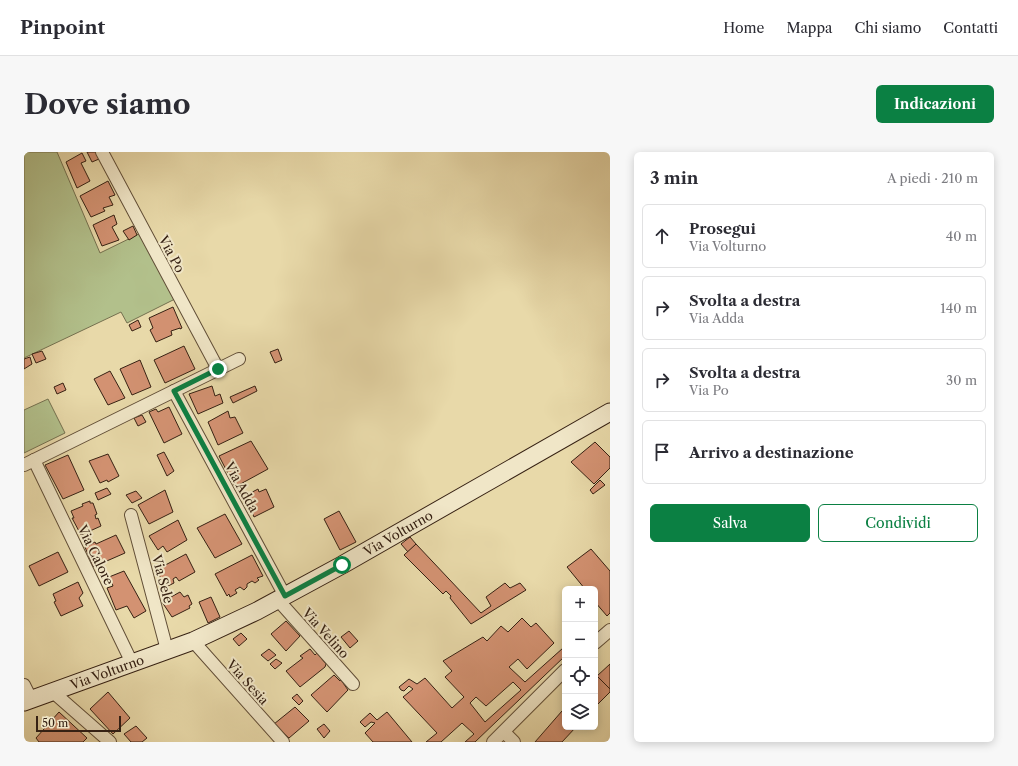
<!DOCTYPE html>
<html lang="it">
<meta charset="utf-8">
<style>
body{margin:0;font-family:"Libre Caslon Text",serif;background:#f7f7f7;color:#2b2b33}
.controls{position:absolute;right:12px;bottom:12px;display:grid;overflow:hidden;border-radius:6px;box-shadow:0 2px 10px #0003}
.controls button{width:36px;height:36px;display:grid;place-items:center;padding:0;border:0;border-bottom:1px solid #e1e1e2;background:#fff;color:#2b2b33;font:20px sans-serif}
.scale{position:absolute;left:12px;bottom:10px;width:85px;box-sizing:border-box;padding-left:4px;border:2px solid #362113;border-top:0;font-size:11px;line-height:14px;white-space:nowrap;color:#362113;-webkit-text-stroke:3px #f0e6c7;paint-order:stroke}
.stop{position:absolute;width:12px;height:12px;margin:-9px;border:3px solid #0b8043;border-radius:50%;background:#fff}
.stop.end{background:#0b8043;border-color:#fff;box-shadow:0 1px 4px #0008}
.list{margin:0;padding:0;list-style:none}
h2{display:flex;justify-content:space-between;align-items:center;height:52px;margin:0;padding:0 16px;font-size:17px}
h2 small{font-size:13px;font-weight:400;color:#7c7c81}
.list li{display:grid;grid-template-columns:26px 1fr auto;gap:12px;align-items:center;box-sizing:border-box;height:64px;margin:0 8px 8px;padding:0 8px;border:1px solid #e1e1e2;border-radius:6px}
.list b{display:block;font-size:15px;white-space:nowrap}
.list p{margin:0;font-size:13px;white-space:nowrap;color:#7c7c81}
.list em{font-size:13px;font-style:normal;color:#7c7c81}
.actions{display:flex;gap:8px;padding:12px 16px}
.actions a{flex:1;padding:9px 0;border:1px solid #0b8043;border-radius:6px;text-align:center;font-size:14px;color:#0b8043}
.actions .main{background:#0b8043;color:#fff}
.icon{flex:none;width:22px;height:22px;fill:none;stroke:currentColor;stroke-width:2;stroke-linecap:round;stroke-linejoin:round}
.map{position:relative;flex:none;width:586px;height:590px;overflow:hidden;border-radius:6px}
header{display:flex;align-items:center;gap:24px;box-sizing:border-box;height:56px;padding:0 20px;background:#fff;border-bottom:1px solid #e1e1e2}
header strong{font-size:19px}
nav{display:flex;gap:22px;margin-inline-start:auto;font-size:14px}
.intro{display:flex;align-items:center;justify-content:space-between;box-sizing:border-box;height:96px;padding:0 24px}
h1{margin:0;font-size:28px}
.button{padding:10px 18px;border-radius:6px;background:#0b8043;color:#fff;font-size:14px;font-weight:700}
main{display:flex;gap:24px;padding:0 24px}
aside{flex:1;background:#fff;border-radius:6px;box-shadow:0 2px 10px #0003}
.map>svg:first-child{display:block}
.green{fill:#b2c08b;stroke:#74704f}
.building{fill:#d39272;stroke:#362113;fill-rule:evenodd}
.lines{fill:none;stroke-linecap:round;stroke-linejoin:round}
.street-casing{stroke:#624f38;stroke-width:14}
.secondary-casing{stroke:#362113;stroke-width:19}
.street{stroke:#f0e6c7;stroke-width:12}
.secondary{stroke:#f0e6c7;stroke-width:17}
.route{stroke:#0b8043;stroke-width:5}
.labels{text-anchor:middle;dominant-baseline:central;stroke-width:4;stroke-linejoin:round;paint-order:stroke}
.street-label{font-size:13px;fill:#362113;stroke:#f0e6c7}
</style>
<header>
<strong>Pinpoint</strong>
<nav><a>Home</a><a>Mappa</a><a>Chi siamo</a><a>Contatti</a></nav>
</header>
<div class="intro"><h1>Dove siamo</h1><a class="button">Indicazioni</a></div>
<main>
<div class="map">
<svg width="586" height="590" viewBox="0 0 586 590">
<rect width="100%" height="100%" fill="#e8d9a9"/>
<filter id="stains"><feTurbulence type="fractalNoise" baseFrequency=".005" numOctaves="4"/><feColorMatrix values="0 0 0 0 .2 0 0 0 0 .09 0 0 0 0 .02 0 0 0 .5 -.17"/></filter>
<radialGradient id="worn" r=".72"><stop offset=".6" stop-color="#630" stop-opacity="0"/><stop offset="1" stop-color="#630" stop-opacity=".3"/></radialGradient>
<!-- green -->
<g class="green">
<polygon points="0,0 33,0 76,101 125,77 159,143 103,171 97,160 0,206"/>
<polygon points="24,247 41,281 0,301 0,258"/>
</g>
<!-- building -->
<g class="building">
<polygon points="63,0 72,0 75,7 68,10"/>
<polygon points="58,1 62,9 57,11 66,29 53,36 42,10"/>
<polygon points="84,29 91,43 85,45 89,53 79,56 81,59 67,65 56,44"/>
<polygon points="90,63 93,72 88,75 95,88 78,94 69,73"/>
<polygon points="109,74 113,83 105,88 99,79"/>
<polygon points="149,155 158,176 156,177 156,176 147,179 148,183 132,190 126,178 129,176 125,166"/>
<polygon points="114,168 117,175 108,179 105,173"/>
<polygon points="160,194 171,217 141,231 130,208"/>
<polygon points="254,197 258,208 251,211 246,200"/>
<polygon points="18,199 22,207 12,211 8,202"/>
<polygon points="6,205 8,212 0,217 0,207"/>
<polygon points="116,208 127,235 108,243 96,217"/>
<polygon points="86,219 101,246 84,253 70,227"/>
<polygon points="39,231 42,238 33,242 30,235"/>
<polygon points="188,234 191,244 196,242 199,251 174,262 165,242"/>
<polygon points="231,234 233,239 209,251 206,245"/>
<polygon points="145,255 158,282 140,291 125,260 132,257 134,260"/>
<polygon points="204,259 206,266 211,265 219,281 194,293 184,270"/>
<polygon points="118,263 122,270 114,274 110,266"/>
<polygon points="227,289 244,317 211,335 195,304"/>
<polygon points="571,290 586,305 586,316 570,332 547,310"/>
<polygon points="140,300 150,319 143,324 133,303"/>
<polygon points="84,302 95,324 84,330 83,328 76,331 65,309"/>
<polygon points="44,303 60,338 39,347 21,313"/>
<polygon points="576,328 581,333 569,342 566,338"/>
<polygon points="83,336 87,342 74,348 71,341"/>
<polygon points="234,337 235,340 242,337 250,355 230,365 221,344"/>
<polygon points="141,338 149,360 125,372 114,353"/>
<polygon points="112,339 118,346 108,351 102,343"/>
<polygon points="66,349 66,351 69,351 73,362 71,363 72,367 74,366 77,374 57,383 48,366 50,366 47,359 59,354 58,352"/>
<polygon points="315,359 332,390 316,398 300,367"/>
<polygon points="201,362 218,392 191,406 173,376"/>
<polygon points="154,368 163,388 143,400 139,394 134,398 125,384"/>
<polygon points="92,383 101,401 69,415 61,395 71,390 72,392"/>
<polygon points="386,385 392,392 384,400 377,392"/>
<polygon points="392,392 457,461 467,454 462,445 481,431 486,436 496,431 502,438 447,472 426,446 427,444 422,439 419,442 380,403"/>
<polygon points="567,397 586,419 586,461 583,464 571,450 571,437 561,437 543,415"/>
<polygon points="34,400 44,420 15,434 5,414"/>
<polygon points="162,402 171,420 155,429 152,425 149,427 150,431 142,435 132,418"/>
<polygon points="228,403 239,424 233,426 235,428 231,431 228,429 223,432 223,435 220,438 216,435 211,438 213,441 206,445 205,442 203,444 191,422"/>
<polygon points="100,419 122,459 110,466 103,454 92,458 83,436 89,434 85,425"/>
<polygon points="54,430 59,441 55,446 59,454 37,464 30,450 32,449 29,442"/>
<polygon points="156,440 160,445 164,443 168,452 165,454 166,456 148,465 138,450"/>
<polygon points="187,445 196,465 184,471 175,450"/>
<path d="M 498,466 L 507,475 L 512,471 L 530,491 L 503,517 L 494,507 L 485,515 L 501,530 L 539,496 L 541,498 L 541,504 L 451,590 L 441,590 L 450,582 L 438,571 L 417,590 L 402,590 L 413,581 L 379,545 L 389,537 L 385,534 L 380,539 L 377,538 L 375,535 L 385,527 L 393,532 L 401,526 L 428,556 L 440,545 L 421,525 L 428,519 L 419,509 L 459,485 L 463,489 L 477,474 L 484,480 ZM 489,530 L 497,538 L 461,570 L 446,551 L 452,545 L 462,554 Z"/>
<polygon points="262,469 276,484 262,499 247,482"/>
<polygon points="325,479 334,489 326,496 317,485"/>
<polygon points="217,481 223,487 215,494 209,487"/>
<polygon points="245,497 252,503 244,509 237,503"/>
<polygon points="286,497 291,503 293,501 302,512 301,515 276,535 262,519 279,506 276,504"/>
<polygon points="252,507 258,511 251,517 246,512"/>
<polygon points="586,512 586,537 573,524"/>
<polygon points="310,523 316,529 317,528 324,538 303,560 287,543"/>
<polygon points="573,524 586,537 586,540 571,555 571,526"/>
<polygon points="84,540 106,566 89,582 66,557"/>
<polygon points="273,542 279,549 275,553 268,546"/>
<polygon points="271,555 285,569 265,586 250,572"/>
<polygon points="538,559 541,562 541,575 552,575 538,590 511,590"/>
<polygon points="35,560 63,586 59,590 15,590 12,586"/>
<polygon points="363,560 388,590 349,590 341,581 351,571 347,570 341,575 336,570 346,561 353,568"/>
<polygon points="300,572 306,579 300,586 293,577"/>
<polygon points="112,574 123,586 118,590 107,590 100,582"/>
</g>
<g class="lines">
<!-- street casing -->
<g class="street-casing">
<g id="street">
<polyline points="78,0 194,217"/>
<polyline points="150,239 261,444"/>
<polyline points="10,308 108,511"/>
<polyline points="0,313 215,207"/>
<polyline points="107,363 143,498"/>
<polyline points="254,448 329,532"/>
<polyline points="169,489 259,590"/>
<polyline points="571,491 586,478"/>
<polyline points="0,533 7,547"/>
<polyline points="29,540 86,590"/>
<polyline points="480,580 490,590"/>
<polyline points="469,590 541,518"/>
</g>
</g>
<!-- secondary casing -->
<g class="secondary-casing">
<polyline id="secondary" points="0,550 169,489 233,459 318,413 586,260"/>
</g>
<!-- street -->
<use href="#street" class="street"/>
<!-- secondary -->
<use href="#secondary" class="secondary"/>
</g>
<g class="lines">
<!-- route -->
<polyline class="route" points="194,217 150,239 261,444 318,413"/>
</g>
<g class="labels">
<!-- street labels -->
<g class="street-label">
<text transform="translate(148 102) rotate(62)">Via Po</text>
<text transform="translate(218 335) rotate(61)">Via Adda</text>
<text transform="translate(374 381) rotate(-30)">Via Volturno</text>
<text transform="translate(72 403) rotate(64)">Via Calore</text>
<text transform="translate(139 427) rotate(75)">Via Sele</text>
<text transform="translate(302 481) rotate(48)">Via Velino</text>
<text transform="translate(83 520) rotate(-20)">Via Volturno</text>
<text transform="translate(224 530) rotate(48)">Via Sesia</text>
</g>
</g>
<rect width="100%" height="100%" filter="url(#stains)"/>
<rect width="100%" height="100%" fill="url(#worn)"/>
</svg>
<div class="controls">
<button>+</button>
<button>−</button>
<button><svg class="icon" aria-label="locate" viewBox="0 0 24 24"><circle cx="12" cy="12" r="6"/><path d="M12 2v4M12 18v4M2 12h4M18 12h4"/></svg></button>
<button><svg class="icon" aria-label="layers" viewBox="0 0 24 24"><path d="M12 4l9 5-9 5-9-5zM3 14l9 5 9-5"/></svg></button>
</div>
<div class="scale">50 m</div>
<div class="stop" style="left:318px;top:413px"></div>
<div class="stop end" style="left:194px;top:217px"></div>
</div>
<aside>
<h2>3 min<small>A piedi · 210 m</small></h2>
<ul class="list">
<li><svg class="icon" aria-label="ahead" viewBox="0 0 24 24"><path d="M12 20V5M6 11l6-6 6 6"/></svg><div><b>Prosegui</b><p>Via Volturno</p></div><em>40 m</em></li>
<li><svg class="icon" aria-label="right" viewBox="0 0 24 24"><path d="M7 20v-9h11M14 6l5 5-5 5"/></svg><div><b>Svolta a destra</b><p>Via Adda</p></div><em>140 m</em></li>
<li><svg class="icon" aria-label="right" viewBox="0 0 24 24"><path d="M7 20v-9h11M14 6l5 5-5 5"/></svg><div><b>Svolta a destra</b><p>Via Po</p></div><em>30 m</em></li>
<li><svg class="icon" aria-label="arrive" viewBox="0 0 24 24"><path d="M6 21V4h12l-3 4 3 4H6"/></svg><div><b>Arrivo a destinazione</b></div></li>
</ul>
<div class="actions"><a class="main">Salva</a><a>Condividi</a></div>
</aside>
</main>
